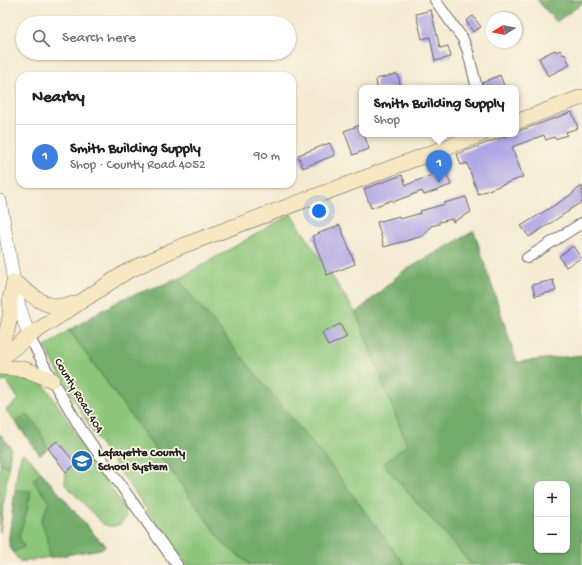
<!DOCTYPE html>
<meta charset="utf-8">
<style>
body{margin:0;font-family:"Gochi Hand",sans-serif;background:#f6f6f6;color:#222}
.controls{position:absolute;right:12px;bottom:12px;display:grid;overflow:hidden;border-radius:8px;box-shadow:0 1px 3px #0004}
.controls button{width:36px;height:36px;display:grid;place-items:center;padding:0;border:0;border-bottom:1px solid #e0e0e0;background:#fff;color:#222;font:20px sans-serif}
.compass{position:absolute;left:486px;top:12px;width:36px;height:36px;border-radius:50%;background:#fff;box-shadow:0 1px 3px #0004;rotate:260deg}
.you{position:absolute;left:319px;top:211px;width:14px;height:14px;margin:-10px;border:3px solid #fff;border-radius:50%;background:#1a73e8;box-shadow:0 0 0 6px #1a73e833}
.badge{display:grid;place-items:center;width:26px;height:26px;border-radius:50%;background:#1a73e8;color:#fff;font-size:13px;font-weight:700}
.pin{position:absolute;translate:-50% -33px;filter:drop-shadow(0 1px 2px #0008)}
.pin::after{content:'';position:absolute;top:21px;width:14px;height:12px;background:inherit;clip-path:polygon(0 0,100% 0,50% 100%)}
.popup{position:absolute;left:359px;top:85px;width:160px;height:52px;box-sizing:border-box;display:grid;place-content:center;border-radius:8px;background:#fff;filter:drop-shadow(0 1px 3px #0005);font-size:13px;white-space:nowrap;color:#767676}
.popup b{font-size:15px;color:#222}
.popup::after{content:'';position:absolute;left:50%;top:100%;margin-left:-8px;border:8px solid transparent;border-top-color:#fff}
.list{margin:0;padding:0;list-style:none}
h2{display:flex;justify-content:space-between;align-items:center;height:52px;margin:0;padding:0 16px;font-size:17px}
h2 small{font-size:13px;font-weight:400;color:#767676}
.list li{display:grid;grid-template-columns:26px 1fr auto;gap:12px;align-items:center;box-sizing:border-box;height:64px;padding:0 16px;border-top:1px solid #e0e0e0}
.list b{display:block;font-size:15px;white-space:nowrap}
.list p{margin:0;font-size:13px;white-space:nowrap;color:#767676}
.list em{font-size:13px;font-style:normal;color:#767676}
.icon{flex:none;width:22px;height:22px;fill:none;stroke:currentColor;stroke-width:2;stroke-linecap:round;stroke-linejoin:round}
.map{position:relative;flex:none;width:582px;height:565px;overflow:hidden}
.search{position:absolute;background:#fff;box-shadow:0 1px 3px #0004;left:16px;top:16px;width:280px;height:44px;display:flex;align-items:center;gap:10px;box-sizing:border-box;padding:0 14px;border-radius:22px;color:#767676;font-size:15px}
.panel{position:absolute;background:#fff;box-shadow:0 1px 3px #0004;left:16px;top:72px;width:280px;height:116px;border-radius:12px}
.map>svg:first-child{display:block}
.green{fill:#8dc67a;stroke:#54714b}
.forest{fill:#72ab6a;stroke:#476443;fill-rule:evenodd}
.building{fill:#aea6e5}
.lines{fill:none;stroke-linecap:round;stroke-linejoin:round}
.minor-casing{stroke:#68645c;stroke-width:12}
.tertiary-casing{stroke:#68645c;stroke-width:14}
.secondary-casing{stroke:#68645c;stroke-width:16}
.minor{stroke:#fff;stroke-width:10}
.tertiary{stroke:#fff;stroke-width:13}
.secondary{stroke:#f7e8c3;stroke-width:15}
.labels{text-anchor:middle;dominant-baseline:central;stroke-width:3.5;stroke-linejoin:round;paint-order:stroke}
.street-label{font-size:12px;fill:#1c1c1c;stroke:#fcf5e5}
.poi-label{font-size:12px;font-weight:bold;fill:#1c1c1c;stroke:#fcf5e5;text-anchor:start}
</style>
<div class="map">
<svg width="582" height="565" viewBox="0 0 582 565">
<rect width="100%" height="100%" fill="#fcf5e5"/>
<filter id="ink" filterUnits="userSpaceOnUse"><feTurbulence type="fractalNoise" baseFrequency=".025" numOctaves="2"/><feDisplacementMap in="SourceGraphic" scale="8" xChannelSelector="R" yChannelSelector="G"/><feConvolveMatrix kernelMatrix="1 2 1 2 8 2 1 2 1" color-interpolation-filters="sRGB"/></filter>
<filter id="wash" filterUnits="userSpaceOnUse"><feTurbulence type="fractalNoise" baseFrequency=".012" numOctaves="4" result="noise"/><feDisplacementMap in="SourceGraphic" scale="16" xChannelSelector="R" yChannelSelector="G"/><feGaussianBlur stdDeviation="0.9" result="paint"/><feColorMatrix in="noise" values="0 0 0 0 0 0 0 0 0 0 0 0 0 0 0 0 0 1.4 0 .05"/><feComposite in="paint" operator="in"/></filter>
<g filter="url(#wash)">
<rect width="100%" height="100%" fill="#f5ebd3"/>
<!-- green -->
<g class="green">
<polygon points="291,214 356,313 407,445 383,464 472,565 400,565 178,279"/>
<polygon points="69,330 224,544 251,565 186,565 97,439 64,382 45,347"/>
<path d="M 0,370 L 41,381 L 48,390 L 124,508 L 126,518 C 119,527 113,528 103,524 L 65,484 L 66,472 L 76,464 L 57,441 L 40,455 L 6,410 L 19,400 L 6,380 L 0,383 Z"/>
<polygon points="0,434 11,448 0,532"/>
<path d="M 22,454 L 24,454 L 27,456 L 100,541 C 103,542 105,543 105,547 L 100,549 L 25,561 L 20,561 C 13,555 10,546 9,538 L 18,466 L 21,456 Z"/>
</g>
<!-- forest -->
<g class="forest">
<polygon points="537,0 582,0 582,4 556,22"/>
<path d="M 474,231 L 517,362 L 582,355 L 582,565 L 472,565 L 383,464 L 407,445 L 356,313 L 402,272 ZM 537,484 L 567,484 L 567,550 L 537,550 Z"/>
<polygon points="178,279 331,466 405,565 251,565 224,544 69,330 122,299"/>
<polygon points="27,414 39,429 48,448 40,455 16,422"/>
<polygon points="0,434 11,448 8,467 0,463"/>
<path d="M 41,472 L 100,541 C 103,542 105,543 105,547 L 100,549 L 49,558 L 48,541 L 41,521 L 49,502 L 33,480 Z"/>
<polygon points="15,490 31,491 27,511 19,536 24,547 13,552 9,545 9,538"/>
</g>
<g id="blocks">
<!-- building -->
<g class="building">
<polygon points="431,10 440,48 448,46 451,57 435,61 430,37 422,39 416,14"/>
<polygon points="473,16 481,27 473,32 466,21"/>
<polygon points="555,50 556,52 560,50 563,55 565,54 570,65 548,76 539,58"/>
<polygon points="398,74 401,88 377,88 376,79"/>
<polygon points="500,75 505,88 484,88 482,83"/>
<polygon points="572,112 578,128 566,132 567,135 555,139 554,137 546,140 544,135 512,147 523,177 478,194 467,163 461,165 457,154 511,134 516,134 516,132"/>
<polygon points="360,125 362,130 362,134 364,134 369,149 353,155 344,131"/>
<polygon points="330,143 335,155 303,168 298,155"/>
<polygon points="445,170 451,185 424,195 422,191 393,202 392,200 371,208 364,189 402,175 406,185"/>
<polygon points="582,186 582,202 569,210 569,211 529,237 521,226 574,193 573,192"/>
<polygon points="466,197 471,212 453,222 452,219 439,222 439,224 431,226 423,236 384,247 377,222 399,216 400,219 421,213 420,211 445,204 444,203"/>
<polygon points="340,225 355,264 327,275 312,236"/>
<polygon points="573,246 581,258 566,267 559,256"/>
<polygon points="553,280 556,291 535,296 532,285"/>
<polygon points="340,324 347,337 328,346 322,333"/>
<polygon points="57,441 76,464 66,472 48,448"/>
</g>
</g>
</g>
<g filter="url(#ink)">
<use href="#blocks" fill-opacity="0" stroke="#68645c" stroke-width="1"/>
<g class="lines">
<!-- minor casing -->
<g class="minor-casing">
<g id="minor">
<polyline points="435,0 463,39 468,52 477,88"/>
<polyline points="527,258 582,223"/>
<polyline points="29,336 52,380 81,429 177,565"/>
</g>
</g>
<!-- tertiary casing -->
<g class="tertiary-casing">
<polyline id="tertiary" points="0,201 14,282 19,306 29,336"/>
</g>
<!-- secondary casing -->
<g class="secondary-casing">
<g id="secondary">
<polyline points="516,122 582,97"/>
<path d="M 0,348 L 7,331 L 10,317 L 10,300 L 14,282 C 26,290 42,306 57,306 C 63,306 70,305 76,304"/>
<polyline points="0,359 29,336 126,272 177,248 482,134"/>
<polyline points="0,367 24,369 52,380"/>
</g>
</g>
<!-- minor -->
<use href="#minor" class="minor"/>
<!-- tertiary -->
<use href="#tertiary" class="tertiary"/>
<!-- secondary -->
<use href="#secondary" class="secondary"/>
</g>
</g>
<!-- icons -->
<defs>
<g id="school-disc" transform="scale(1.15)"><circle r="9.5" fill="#1f6fb2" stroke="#fcf5e5"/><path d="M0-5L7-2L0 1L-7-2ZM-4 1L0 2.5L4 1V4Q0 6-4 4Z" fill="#fff"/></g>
</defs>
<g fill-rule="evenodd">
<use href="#school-disc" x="82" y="461"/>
</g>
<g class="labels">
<!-- street labels -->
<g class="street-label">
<text transform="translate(78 396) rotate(59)">County Road 404</text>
</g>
<!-- poi labels -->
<g class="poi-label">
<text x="98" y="454">Lafayette County<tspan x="98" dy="14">School System</tspan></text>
</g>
</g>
</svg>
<div class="controls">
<button>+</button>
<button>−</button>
</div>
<svg class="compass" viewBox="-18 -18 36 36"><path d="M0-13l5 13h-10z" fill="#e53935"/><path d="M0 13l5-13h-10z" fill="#767676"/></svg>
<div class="you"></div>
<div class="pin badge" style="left:439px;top:183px;background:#3f7fe0">1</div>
<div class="popup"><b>Smith Building Supply</b>Shop</div>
<div class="search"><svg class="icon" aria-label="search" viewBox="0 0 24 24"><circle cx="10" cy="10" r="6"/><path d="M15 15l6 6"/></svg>Search here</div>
<section class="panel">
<h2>Nearby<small></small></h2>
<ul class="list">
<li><span class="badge" style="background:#3f7fe0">1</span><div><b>Smith Building Supply</b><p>Shop · County Road 4052</p></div><em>90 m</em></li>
</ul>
</section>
</div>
